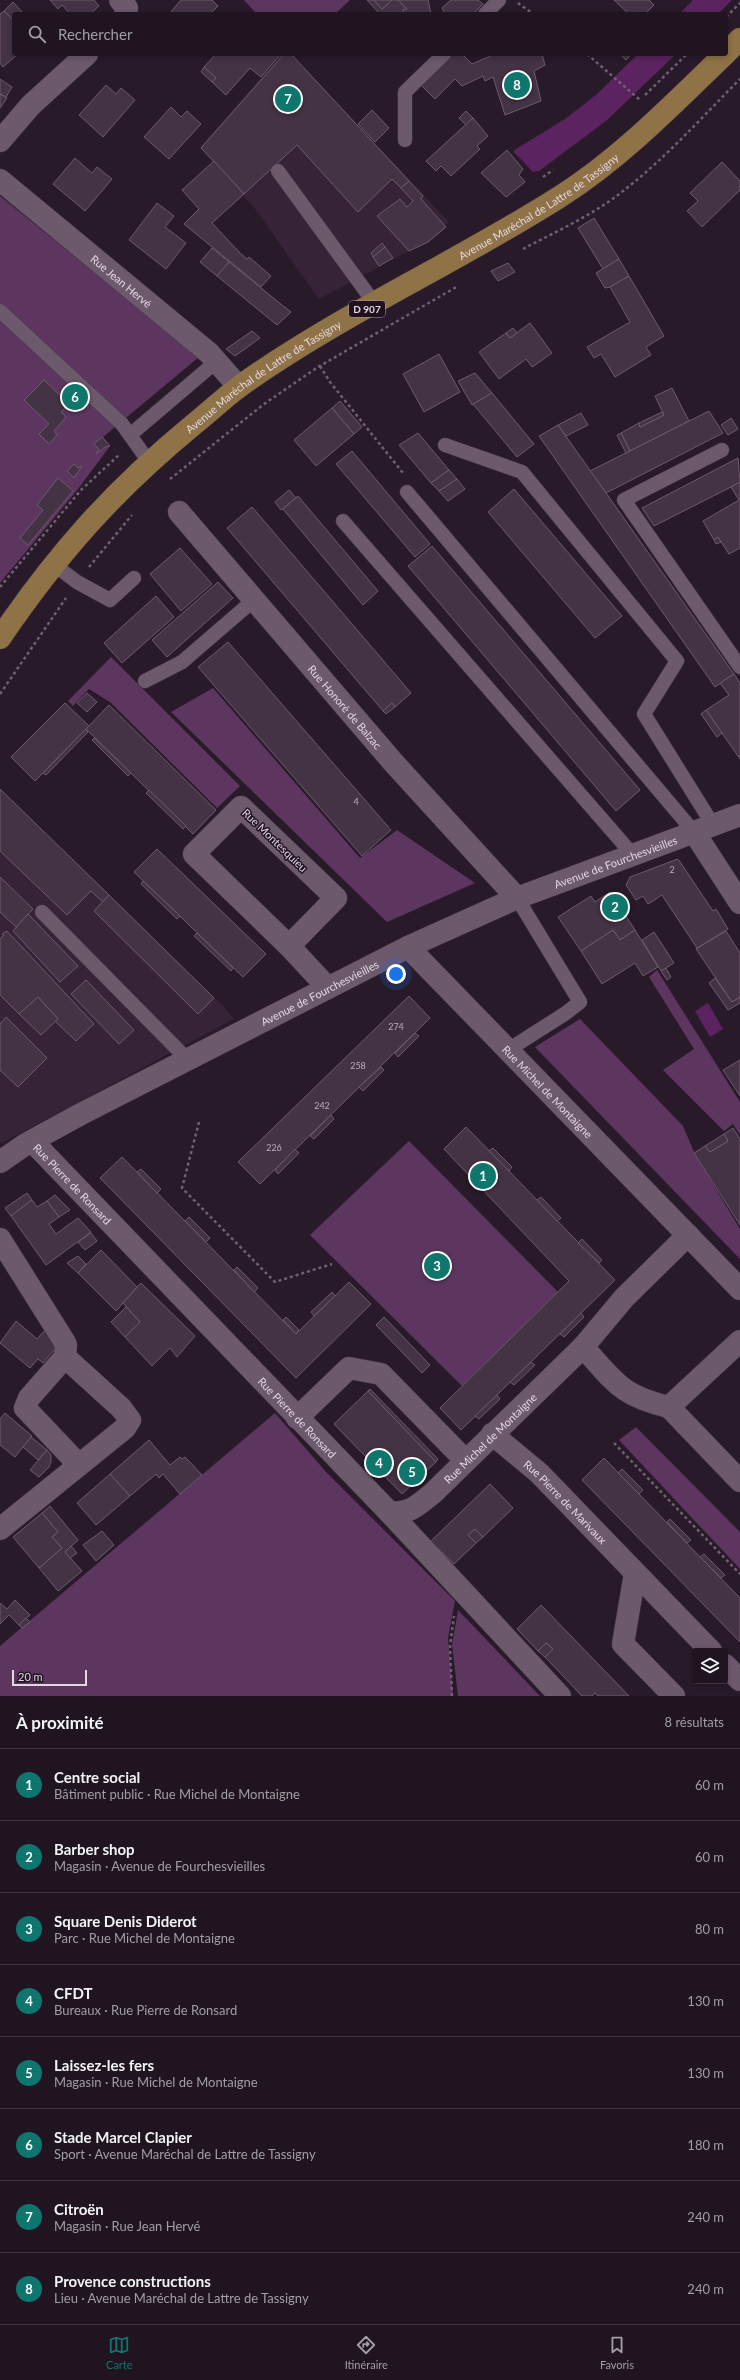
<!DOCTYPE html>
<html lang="fr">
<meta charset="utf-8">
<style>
body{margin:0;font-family:Lato,sans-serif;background:#271d29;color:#f1f3f6}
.controls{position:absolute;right:12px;bottom:12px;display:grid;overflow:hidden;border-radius:4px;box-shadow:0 2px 6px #0003}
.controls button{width:36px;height:36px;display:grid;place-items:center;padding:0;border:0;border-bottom:1px solid #3c333e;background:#1f1420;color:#f1f3f6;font:20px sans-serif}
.scale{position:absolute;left:12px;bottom:10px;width:75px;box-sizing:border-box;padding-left:4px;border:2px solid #e2d7e2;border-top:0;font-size:11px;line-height:14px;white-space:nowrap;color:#e2d7e2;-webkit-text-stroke:3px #1f1120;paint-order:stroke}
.you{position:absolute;left:396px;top:974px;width:14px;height:14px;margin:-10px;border:3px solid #fff;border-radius:50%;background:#1a73e8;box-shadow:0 0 0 6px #1a73e833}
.badge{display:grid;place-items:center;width:26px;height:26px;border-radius:50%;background:#0f766e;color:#fff;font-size:13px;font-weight:700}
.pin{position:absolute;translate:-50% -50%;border:2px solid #fff;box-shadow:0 1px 4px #0006}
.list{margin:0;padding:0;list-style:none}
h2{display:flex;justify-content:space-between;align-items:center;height:52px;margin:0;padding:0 16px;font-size:17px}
h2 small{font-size:13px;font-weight:400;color:#a19ea5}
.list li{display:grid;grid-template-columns:26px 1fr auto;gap:12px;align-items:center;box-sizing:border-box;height:72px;padding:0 16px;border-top:1px solid #3c333e}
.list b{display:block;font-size:15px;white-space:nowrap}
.list p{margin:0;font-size:13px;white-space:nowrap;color:#a19ea5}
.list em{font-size:13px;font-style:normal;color:#a19ea5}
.icon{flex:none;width:22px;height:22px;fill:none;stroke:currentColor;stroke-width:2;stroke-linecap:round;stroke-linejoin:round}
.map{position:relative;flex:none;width:740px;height:1696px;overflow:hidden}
.search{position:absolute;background:#1f1420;box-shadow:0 2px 6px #0003;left:12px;right:12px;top:12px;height:44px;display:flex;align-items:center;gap:10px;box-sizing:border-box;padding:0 14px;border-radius:4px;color:#a19ea5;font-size:15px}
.sheet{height:628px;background:#1f1420}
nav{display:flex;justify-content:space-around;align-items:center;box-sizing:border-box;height:56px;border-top:1px solid #3c333e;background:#1f1420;font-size:11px;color:#a19ea5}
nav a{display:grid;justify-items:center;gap:2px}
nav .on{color:#0f766e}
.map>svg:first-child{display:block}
.built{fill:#362337}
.green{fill:#5c365f}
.water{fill:#5b235f}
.building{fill:#443345;stroke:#6d5a6d}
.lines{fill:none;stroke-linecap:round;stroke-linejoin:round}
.service-casing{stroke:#433744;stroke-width:15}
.minor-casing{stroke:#433744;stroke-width:23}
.primary-casing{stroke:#433744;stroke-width:23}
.path{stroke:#6f6270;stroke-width:2.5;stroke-dasharray:3 3;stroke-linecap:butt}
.service{stroke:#6c596c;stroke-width:14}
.minor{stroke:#6c596c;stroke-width:22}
.primary{stroke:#8f7246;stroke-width:22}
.labels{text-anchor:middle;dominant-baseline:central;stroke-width:3;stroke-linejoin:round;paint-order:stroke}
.number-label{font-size:9px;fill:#baaebb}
.shield{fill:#1f1120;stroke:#a89ca8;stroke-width:1}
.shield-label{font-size:10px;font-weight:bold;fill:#e2d7e2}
.street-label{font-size:11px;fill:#e2d7e2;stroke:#1f1120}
</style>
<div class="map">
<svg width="740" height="1696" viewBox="0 0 740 1696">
<rect width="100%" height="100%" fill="#291a2a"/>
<!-- built -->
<g class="built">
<polygon points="282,54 291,54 449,222 426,242 319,299 253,206 200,147"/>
<polygon points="0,789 225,1008 234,1019 2,1143 0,1142"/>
</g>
<!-- green -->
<g class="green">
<polygon points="244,0 350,0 335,14 257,14"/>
<polygon points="0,196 199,357 103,437 110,446 78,489 0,583"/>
<polygon points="111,657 240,786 217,808 110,702 89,689 73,706 68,701"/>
<polygon points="213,688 360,858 397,830 475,883 387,922 171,712"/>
<polygon points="657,970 740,1102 740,1135 733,1124 724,1131 663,1070 694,1049 649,977"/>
<polygon points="580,1019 683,1126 695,1154 740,1229 740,1259 535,1047"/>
<polygon points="409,1141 558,1292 462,1386 310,1235"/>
<polygon points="275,1413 326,1472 455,1601 448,1638 453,1696 0,1696 0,1646"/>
<polygon points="636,1427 740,1532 740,1569 619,1440"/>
<polygon points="458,1610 540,1696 458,1696 452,1645"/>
</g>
<!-- water -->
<g class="water">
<polygon points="693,0 732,0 718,14 679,14"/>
<polygon points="638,54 676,54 606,121 539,171 533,172 513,151 565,119 596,95"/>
<polygon points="708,1003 723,1029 710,1037 695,1011"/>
</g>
<!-- building -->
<g class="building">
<polygon points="50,0 94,0 99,6 90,14 70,14 62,5 58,9"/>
<polygon points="181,0 212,0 218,6 210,14 169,14"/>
<polygon points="367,0 374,0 382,9 392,0 398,0 407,9 403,10 404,14 389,14 387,12 380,14"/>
<polygon points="374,0 392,0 382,9"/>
<polygon points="398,0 428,0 431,14 404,14 403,10 407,9"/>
<polygon points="451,0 478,0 483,4 473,14 445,14 442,8"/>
<polygon points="614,0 649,0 654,5 645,14 629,14"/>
<polygon points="13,2 23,13 14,14 14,21 4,11"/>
<polygon points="4,11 14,21 14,54 18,54 3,67 0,63 0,14"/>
<polygon points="216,54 281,54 261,77 250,68 226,95 212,82 216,78 204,67"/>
<polygon points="284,54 291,54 409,181 401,188 392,179 358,212 297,145 244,194 201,148"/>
<polygon points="451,54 462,54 472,64 495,54 542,54 545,65 534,71 541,101 505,115 493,77 485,81 483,76 462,86 455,79 435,99 420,84"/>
<polygon points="620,54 631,54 626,60"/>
<polygon points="204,67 216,78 212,82 201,72"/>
<polygon points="0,79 12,87 6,97 0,94"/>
<polygon points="106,85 116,94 121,88 135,100 103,137 79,115"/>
<polygon points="0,94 7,98 0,108"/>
<polygon points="171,107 181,117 187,111 201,124 169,159 144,137"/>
<polygon points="372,110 389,128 375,142 358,124"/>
<polygon points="466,111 473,118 466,125 459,118"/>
<polygon points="473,118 488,136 477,146 480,149 451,176 441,166 436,171 426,161"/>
<polygon points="507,150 523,169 519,175 525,182 506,197 481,173"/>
<polygon points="75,158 92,173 97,167 112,179 85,211 53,184"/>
<polygon points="214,161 244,194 212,223 240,253 247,259 249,257 271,276 261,287 184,224 199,209 182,190"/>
<polygon points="722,162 740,181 740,190 702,227 687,211 698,201 690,193"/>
<polygon points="409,181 423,196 421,199 446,227 428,242 409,251 377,216 400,199 407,207 413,201 401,188"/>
<polygon points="157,203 174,216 165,227 186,243 166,269 129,240"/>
<polygon points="594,218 619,259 603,269 578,228"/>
<polygon points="382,243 385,247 373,257 371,253"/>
<polygon points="385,247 393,258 379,266 373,257"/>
<polygon points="212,248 229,262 217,276 200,262"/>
<polygon points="619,259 629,276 610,287 605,288 596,273"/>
<polygon points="229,262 282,305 291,312 277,325 217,276"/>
<polygon points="508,263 515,272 498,281 491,271"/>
<polygon points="629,276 664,336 646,347 651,355 615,377 601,354 594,358 587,347 630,322 610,287"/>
<polygon points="530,323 552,353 532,367 526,359 499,379 479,352 506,333 510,338"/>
<polygon points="513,328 517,333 510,338 506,333"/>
<polygon points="252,331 260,338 235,356 226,349"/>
<polygon points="439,354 460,392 424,412 403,374"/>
<polygon points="475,373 492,393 472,405 458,381"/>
<polygon points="44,380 69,404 61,412 66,417 54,431 57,435 49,444 39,434 49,424 24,400"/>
<polygon points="672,388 689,421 630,451 621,433 639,423 640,427 664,415 655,396"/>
<polygon points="492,393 534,444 517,457 473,404"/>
<polygon points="340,401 362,427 354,434 332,408"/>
<polygon points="332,408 354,434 316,466 294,440"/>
<polygon points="709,411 723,433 606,493 590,471"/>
<polygon points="662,412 664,415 640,427 639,423"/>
<polygon points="581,413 588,425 566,436 558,425"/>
<polygon points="731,418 738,429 728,435 721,425"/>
<polygon points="558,425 734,674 715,687 539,436"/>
<polygon points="418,433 449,470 431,483 399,445"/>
<polygon points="621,433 630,451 626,453 617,435"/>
<polygon points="102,437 110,446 105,447 96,454 99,449 94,444"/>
<polygon points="352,451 430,544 415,557 336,464"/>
<polygon points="738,458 740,482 731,487 654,526 642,508"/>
<polygon points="74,464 78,468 82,466 74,478 67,471"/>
<polygon points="449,470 457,479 439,491 431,483"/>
<polygon points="58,478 73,491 28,545 20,538 43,510 37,505"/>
<polygon points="457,479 465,489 448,501 439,491"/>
<polygon points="740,482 740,548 729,554 718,537 714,540 703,521 739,500 731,487"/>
<polygon points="514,489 622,616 595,638 488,512"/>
<polygon points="289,490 296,498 281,510 275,502"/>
<polygon points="298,496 378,591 363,605 283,509"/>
<polygon points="252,507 411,693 395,707 392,703 383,711 227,528"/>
<polygon points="718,537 721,542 716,544 714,540"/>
<polygon points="432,546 640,790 616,811 408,566"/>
<polygon points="180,548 212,584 181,611 150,574"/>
<polygon points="218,582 233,598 167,657 152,640"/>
<polygon points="156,596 174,617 122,663 104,643"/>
<polygon points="228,642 391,830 362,856 198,667"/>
<polygon points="734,674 740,683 740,759 706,710 729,695 720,683"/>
<polygon points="87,693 97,702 87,712 77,703"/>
<polygon points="65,703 89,726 35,781 11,757"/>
<polygon points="392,703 395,707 386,714 383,711"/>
<polygon points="109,705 216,810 193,834 86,729"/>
<polygon points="706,710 722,733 717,737 701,714"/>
<polygon points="86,729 88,732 46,775 43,773"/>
<polygon points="94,738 131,773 128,776 92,740"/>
<polygon points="0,789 109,895 103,902 91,891 67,915 0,851"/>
<polygon points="149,790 186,826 183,829 146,793"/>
<polygon points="157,849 266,954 243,977 134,872"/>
<polygon points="678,859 713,911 716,909 728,929 697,948 662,895 648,904 643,896 636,900 626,885 630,877"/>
<polygon points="0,877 33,909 16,927 0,912"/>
<polygon points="143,881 180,916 177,919 141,884"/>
<polygon points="610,892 635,930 620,940 613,930 581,951 558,917 591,896 595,902"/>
<polygon points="109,895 214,998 198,1014 94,911"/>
<polygon points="28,914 78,966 60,982 13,931"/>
<polygon points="613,930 620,940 635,930 658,967 643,976 635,963 602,984 581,951"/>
<polygon points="7,931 94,1024 76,1041 55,1021 58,1019 38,997 19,1014 0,995 0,939 4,935 2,934"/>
<polygon points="726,931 740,953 740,997 732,1002 696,949"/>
<polygon points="654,932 674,963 661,971 642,940"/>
<polygon points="197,933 233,968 231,971 194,936"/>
<polygon points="666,968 671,977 667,980 661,971"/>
<polygon points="715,978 732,1002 740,997 740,1003 728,1010 709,983"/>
<polygon points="86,980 134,1030 119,1044 71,994"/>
<polygon points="409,996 430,1018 260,1184 238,1162"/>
<polygon points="38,997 58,1019 41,1035 19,1014"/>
<polygon points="6,1017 47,1058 18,1087 0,1070 0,1024"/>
<polygon points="415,1033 419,1036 398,1057 395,1053"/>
<polygon points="740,1060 740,1096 723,1070"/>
<polygon points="381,1067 384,1070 363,1091 359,1087"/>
<polygon points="331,1115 334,1119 314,1139 310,1136"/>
<polygon points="466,1127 615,1280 461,1430 440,1408 569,1281 444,1149"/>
<polygon points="733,1128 740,1139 740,1225 694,1153 705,1146 710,1152 728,1141 724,1134"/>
<polygon points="724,1134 728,1141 710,1152 705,1146"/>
<polygon points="493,1148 512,1167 509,1171 489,1151"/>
<polygon points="295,1149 299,1153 278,1174 275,1170"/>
<polygon points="122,1157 296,1334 349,1282 371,1304 296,1378 100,1178"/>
<polygon points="141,1169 161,1189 157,1193 137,1172"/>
<polygon points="27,1193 32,1200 11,1216 5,1208"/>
<polygon points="55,1195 70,1210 59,1217 47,1201"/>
<polygon points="541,1197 561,1218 557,1221 537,1200"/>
<polygon points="32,1200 37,1207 47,1201 59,1217 49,1224 56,1234 78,1218 91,1232 46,1265 11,1216"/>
<polygon points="189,1217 210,1238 206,1242 185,1221"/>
<polygon points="91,1233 97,1241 85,1250 78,1242"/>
<polygon points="582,1239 602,1260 599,1263 578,1243"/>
<polygon points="101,1250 137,1287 116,1311 78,1273"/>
<polygon points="78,1256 86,1264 78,1273 67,1263"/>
<polygon points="237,1267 258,1288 254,1292 234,1270"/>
<polygon points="141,1283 195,1336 177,1357 170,1348 152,1366 125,1337 140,1322 123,1303"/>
<polygon points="332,1292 335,1296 314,1316 311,1312"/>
<polygon points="126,1307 140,1322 125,1337 111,1322"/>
<polygon points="581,1313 584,1317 564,1337 560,1334"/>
<polygon points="286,1317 299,1330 296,1334 283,1320"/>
<polygon points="384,1317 430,1365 422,1373 376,1325"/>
<polygon points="16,1321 37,1339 45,1330 60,1343 43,1363 38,1359 30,1368 0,1343"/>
<polygon points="531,1362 535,1365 514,1385 510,1382"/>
<polygon points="370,1389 438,1459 436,1462 368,1391"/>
<polygon points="368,1391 436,1462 402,1494 334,1424"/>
<polygon points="497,1395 500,1399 479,1419 475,1416"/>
<polygon points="5,1413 32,1436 15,1457 0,1445 0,1419"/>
<polygon points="31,1437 47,1450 38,1460 23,1447"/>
<polygon points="149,1440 170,1465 180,1457 182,1459 185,1457 202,1475 180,1494 163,1474 159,1478 156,1474 130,1496 110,1474"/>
<polygon points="47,1450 51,1455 51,1462 49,1467 39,1477 30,1470"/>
<polygon points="604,1458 740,1598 740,1642 582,1480"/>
<polygon points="622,1469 643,1490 639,1494 618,1473"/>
<polygon points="110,1474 130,1496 96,1525 77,1503"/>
<polygon points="490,1484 513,1508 483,1537 475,1529 468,1535 476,1543 454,1564 431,1541"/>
<polygon points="50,1506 78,1540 65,1552 82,1571 58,1591 39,1568 62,1548 52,1537 58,1532 42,1513"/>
<polygon points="42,1513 58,1532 52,1537 62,1548 39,1568 13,1537"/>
<polygon points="670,1519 691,1540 687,1543 667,1522"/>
<polygon points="475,1529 483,1537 476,1543 468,1535"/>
<polygon points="102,1531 114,1545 96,1561 83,1545"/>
<polygon points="71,1546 77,1553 70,1558 65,1552"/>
<polygon points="704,1554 725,1575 721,1578 700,1557"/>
<polygon points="15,1600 30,1615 19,1625 9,1615 0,1624 0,1603 7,1609"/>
<polygon points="541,1605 629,1696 598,1696 595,1693 592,1696 582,1696 545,1657 553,1649 546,1643 538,1651 517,1629"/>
<polygon points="26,1618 30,1622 22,1628 19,1625"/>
<polygon points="546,1643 553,1649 545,1657 538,1651"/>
</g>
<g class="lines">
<!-- service casing -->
<g class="service-casing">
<g id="service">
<polyline points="485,14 499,0"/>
<polyline points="405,140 405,92 444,54"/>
<polyline points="278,171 375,304"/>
<polyline points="0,311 122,424 149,462"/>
<polyline points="130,435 217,361"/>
<polyline points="445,445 522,472 677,661 644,714 713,825"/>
<polyline points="722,450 624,500 740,667"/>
<polyline points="407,492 694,832"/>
<polyline points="343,521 633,855"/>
<polyline points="53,564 77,582 110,600 134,578"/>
<polyline points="145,681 182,662 255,599"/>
<polyline points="42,912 188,1060"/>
<polyline points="508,1050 566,1013 580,1002 517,898"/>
</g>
</g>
<!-- minor casing -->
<g class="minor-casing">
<g id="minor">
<polyline points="120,0 127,8 125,14"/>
<polyline points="0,141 31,105 87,54"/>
<path id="s1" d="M 0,180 L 209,353 L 239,387"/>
<path id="s2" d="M 179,512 L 392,761 L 517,898"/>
<polyline points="694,832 740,903"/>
<polyline points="289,946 336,898 241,807 194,854 289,946 328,988"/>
<path id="s3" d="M 408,947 L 740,1289"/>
<path id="s4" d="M 32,1141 L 389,1512 L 560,1696"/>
<path id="s5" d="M 0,1162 L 26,1144 L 81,1114 L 408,947 L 517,898 L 740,815"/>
<polyline points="0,1239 64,1341 66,1345 65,1357 121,1408 130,1420 125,1428 0,1529"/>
<polyline points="583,1347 624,1298 688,1235"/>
<polyline points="65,1357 29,1398 25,1408 79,1465"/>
<polyline points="669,1407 740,1481"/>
<polyline points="669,1407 740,1341"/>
<polyline points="297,1418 349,1368 381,1374 465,1460"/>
<path id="s6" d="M 492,1434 L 539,1473 L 711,1651"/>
<path id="s7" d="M 389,1512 C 409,1515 418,1505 433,1493 L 583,1347 C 615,1382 621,1396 669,1407"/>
<polyline points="635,1573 623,1644 674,1696"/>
<polyline points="725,1665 740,1680"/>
</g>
</g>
<!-- primary casing -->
<g class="primary-casing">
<g id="primary">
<polyline points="726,53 740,39"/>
<path id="s8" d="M 0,638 C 58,553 113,491 193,425 C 208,413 224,398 240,386 C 341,314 456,263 561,196 C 622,157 673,104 725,54"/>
</g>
</g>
<!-- path -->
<g class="path">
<polyline points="518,3 533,14"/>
<polyline points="726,17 740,3"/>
<polyline points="587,54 640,100"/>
<polyline points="645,95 687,54"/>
<polyline points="543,177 553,170"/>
<path d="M 523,249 C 557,231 593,215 623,191 C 666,158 702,117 740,79"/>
<polyline points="320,366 330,382 403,473"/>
<polyline points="170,479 264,404 318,367 458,286"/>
<polyline points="89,567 132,515"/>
<polyline points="0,587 81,490 120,454"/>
<polyline points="0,694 66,598"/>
<polyline points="199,1122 182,1188 275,1282 332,1264"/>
<polyline points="614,1443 740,1574"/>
<polyline points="452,1696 450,1646 454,1616"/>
</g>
<!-- service -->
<use href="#service" class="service"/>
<!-- minor -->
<use href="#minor" class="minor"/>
<!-- primary -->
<use href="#primary" class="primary"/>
</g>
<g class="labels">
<!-- number labels -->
<g class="number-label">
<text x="356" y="801">4</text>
<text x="672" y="869">2</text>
<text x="396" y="1026">274</text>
<text x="358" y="1065">258</text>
<text x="322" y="1105">242</text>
<text x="274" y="1147">226</text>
</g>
<!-- shield labels -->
<rect class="shield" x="349" y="301" width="36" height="16" rx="3"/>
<g class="shield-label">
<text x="367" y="309">D 907</text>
</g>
<!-- street labels -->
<g class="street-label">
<text stroke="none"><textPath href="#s8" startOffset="698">Avenue Maréchal de Lattre de Tassigny</textPath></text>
<text stroke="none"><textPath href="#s1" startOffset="158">Rue Jean Hervé</textPath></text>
<text stroke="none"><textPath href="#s8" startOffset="374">Avenue Maréchal de Lattre de Tassigny</textPath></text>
<text stroke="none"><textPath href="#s2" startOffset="256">Rue Honoré de Balzac</textPath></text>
<text transform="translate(275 840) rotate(44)">Rue Montesquieu</text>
<text stroke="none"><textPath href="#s5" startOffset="686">Avenue de Fourchesvieilles</textPath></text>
<text stroke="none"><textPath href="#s5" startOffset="362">Avenue de Fourchesvieilles</textPath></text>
<text stroke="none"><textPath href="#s3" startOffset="201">Rue Michel de Montaigne</textPath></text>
<text stroke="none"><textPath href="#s4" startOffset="59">Rue Pierre de Ronsard</textPath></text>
<text stroke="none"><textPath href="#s4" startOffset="383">Rue Pierre de Ronsard</textPath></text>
<text stroke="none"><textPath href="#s7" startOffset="129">Rue Michel de Montaigne</textPath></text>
<text stroke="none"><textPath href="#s6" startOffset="100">Rue Pierre de Marivaux</textPath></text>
</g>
</g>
</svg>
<div class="controls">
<button><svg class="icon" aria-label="layers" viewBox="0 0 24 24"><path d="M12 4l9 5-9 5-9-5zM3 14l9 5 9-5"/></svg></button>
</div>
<div class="scale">20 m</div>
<div class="you"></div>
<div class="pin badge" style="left:483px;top:1176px">1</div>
<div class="pin badge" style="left:615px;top:907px">2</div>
<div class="pin badge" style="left:437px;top:1266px">3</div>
<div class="pin badge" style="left:379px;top:1463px">4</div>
<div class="pin badge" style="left:412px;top:1472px">5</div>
<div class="pin badge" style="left:75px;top:397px">6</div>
<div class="pin badge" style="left:288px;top:99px">7</div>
<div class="pin badge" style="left:517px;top:85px">8</div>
<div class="search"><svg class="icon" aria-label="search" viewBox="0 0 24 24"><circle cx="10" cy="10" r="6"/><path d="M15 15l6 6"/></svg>Rechercher</div>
</div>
<section class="sheet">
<h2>À proximité<small>8 résultats</small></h2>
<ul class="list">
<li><span class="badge">1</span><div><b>Centre social</b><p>Bâtiment public · Rue Michel de Montaigne</p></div><em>60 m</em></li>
<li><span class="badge">2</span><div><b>Barber shop</b><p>Magasin · Avenue de Fourchesvieilles</p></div><em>60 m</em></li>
<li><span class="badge">3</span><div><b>Square Denis Diderot</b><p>Parc · Rue Michel de Montaigne</p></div><em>80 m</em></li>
<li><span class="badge">4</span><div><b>CFDT</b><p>Bureaux · Rue Pierre de Ronsard</p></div><em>130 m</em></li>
<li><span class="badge">5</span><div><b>Laissez-les fers</b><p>Magasin · Rue Michel de Montaigne</p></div><em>130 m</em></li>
<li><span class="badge">6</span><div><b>Stade Marcel Clapier</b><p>Sport · Avenue Maréchal de Lattre de Tassigny</p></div><em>180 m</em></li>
<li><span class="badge">7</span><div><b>Citroën</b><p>Magasin · Rue Jean Hervé</p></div><em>240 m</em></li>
<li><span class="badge">8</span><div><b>Provence constructions</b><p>Lieu · Avenue Maréchal de Lattre de Tassigny</p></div><em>240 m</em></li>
</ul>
</section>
<nav>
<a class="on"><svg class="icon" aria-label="map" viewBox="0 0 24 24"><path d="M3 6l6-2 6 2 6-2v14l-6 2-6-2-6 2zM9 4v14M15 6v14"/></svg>Carte</a>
<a><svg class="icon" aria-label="directions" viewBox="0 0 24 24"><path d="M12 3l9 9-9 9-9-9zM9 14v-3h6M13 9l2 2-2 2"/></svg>Itinéraire</a>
<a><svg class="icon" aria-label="saved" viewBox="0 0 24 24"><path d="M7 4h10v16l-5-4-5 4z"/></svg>Favoris</a>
</nav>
